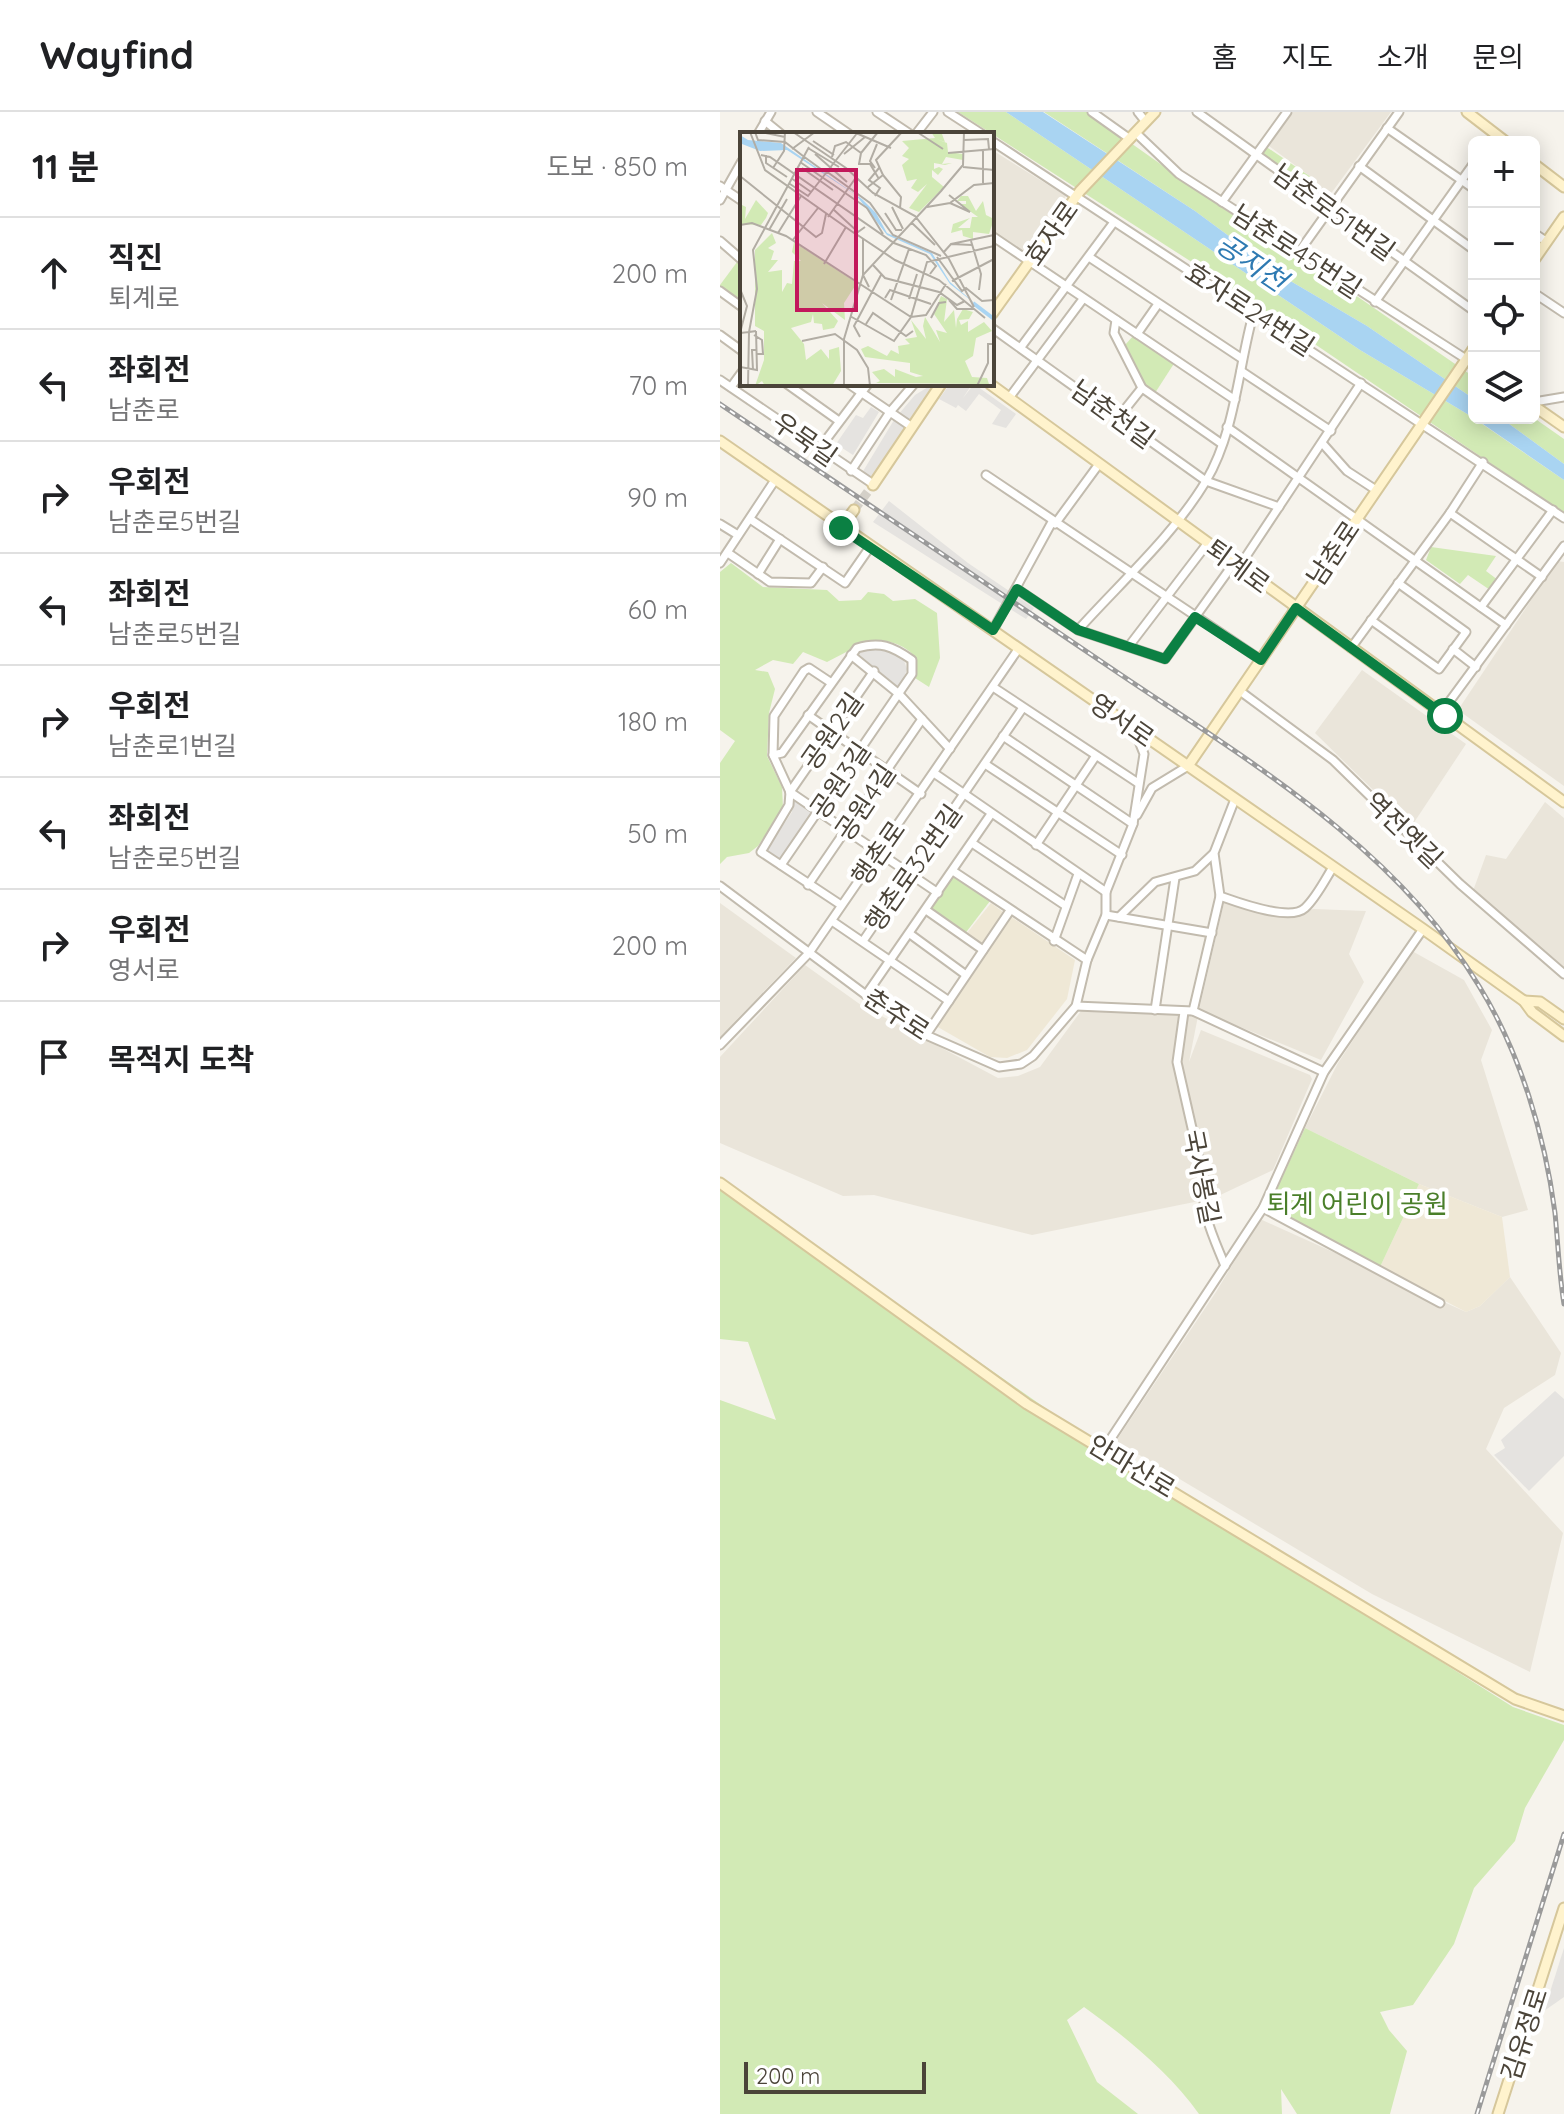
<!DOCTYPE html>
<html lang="ko">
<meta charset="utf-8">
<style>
body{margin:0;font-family:Quicksand,"Noto Sans KR",sans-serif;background:#f6f6f6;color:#202124}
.controls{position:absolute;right:24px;top:24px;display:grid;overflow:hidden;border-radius:12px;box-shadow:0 4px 20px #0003}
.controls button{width:72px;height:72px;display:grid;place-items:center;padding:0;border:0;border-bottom:2px solid #e0e0e0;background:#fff;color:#202124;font:40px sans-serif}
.scale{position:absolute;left:24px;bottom:20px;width:182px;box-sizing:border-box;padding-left:8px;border:4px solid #4b4439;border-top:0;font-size:22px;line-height:28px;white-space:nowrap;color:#4b4439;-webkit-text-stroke:6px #fff;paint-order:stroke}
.stop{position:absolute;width:24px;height:24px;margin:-18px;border:6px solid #0b8043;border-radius:50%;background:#fff}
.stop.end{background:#0b8043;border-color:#fff;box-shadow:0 2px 8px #0008}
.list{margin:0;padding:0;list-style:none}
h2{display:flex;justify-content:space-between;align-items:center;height:104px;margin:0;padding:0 32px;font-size:34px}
h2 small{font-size:26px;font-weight:400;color:#757577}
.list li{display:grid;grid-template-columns:52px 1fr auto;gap:24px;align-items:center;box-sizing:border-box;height:112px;padding:0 32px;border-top:2px solid #e0e0e0}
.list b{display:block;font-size:30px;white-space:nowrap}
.list p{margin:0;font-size:26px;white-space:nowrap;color:#757577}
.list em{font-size:26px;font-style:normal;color:#757577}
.icon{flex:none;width:44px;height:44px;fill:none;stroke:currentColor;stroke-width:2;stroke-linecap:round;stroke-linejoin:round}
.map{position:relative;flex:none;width:844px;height:2002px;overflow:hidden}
header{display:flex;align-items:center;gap:48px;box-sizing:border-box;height:112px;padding:0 40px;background:#fff;border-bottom:2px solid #e0e0e0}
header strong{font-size:38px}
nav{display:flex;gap:44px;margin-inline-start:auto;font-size:28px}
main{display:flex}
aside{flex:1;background:#fff}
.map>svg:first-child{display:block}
.residential{fill:#eae5da}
.education{fill:#efe8d6}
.green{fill:#d2eab5}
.parking{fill:#e5e3e0}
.water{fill:#a9d4f2}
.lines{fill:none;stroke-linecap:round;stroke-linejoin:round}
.secondary-tunnel{stroke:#d4d0c8;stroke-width:9;stroke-dasharray:9 4.5;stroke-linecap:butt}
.street-casing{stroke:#c2bbae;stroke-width:11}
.secondary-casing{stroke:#d6c79b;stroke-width:13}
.street{stroke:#fff;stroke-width:7}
.secondary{stroke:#fff3cd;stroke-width:9}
.rail-casing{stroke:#9a9a9a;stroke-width:5}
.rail{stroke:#fff;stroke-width:2;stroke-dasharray:6;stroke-linecap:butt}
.route{stroke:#0b8043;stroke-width:10}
.labels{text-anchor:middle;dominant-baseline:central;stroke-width:8;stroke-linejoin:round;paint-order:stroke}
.street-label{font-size:26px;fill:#4b4439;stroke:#fff}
.park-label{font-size:26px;fill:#4a7f2a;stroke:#fff}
.water-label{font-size:28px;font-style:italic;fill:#2e7ab2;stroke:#fff}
.inset-river{fill:none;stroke:#a9d4f2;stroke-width:4}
.inset-road{fill:none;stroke:#b2ada4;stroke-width:2}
.view{fill:#c2185b;fill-opacity:0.15;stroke:#c2185b;stroke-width:4}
.inset-edge{fill:none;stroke:#4b4439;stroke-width:4}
</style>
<header>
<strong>Wayfind</strong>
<nav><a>홈</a><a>지도</a><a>소개</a><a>문의</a></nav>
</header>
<main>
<aside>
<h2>11 분<small>도보 · 850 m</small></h2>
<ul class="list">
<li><svg class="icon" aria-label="ahead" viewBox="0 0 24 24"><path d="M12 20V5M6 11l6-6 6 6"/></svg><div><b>직진</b><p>퇴계로</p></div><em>200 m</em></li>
<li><svg class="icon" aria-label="left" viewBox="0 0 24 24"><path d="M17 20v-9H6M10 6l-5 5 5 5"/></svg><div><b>좌회전</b><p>남춘로</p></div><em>70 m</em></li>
<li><svg class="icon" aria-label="right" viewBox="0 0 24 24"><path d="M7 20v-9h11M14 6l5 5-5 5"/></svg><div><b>우회전</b><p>남춘로5번길</p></div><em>90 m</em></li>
<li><svg class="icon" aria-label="left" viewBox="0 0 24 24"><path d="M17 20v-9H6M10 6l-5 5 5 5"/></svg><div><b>좌회전</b><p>남춘로5번길</p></div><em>60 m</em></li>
<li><svg class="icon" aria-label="right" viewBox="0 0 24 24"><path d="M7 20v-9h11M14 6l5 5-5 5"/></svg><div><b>우회전</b><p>남춘로1번길</p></div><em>180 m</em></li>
<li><svg class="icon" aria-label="left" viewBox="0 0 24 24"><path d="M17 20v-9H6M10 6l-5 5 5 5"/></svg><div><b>좌회전</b><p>남춘로5번길</p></div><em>50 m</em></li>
<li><svg class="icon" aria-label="right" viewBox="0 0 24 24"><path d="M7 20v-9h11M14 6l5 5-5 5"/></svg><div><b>우회전</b><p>영서로</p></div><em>200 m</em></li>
<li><svg class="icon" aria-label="arrive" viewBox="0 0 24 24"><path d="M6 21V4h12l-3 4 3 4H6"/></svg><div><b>목적지 도착</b></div></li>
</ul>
</aside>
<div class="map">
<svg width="844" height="2002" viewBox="0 0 844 2002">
<rect width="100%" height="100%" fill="#f6f3ec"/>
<!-- residential -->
<g class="residential">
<polygon points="573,0 671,0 607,87 586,72 591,65 549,34"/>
<polygon points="272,38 346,84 308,145 272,121"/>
<polygon points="837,449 844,450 844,674 738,598"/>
<polygon points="642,558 746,632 691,715 595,621"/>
<polygon points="825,690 844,706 844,856 753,779 766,743 786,747"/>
<polygon points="510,790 554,804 594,797 646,799 629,842 644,870 601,948 479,898 504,791"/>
<polygon points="0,791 76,846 0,925"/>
<polygon points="692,839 744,868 772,918 761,948 808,1098 782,1105 699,1072 585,1016 618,951"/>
<polygon points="85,853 141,893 278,966 298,964 320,955 361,899 478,904 469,950 481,918 590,963 592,967 553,1058 494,1086 312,1123 154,1083 123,1084 0,1031 0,945"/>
<polygon points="540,1107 746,1200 760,1194 790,1165 841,1241 835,1263 784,1296 766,1337 843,1421 810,1560 652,1482 396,1329 496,1180"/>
</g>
<!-- education -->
<g class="education">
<polygon points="271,791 283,800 262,832 247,821"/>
<polygon points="290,804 355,848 347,887 307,938 287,946 270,945 216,914"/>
<polygon points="699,1072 782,1105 790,1165 760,1194 746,1200 660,1155"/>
</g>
<!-- green -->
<g class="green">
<polygon points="238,0 286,0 640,238 749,303 844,368 844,401 506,172"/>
<polygon points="324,0 367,0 504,97 583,147 754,265 754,287 647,214 567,167 475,99"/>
<polygon points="545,34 591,65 585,72 540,41"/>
<polygon points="20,146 22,148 22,195 0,179 0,173"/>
<polygon points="414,223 455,250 435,281 425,276 405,233"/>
<polygon points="781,306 814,306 844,327 844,352"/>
<polygon points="711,435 776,444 766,459 778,468 770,478 748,463 740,472 706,448"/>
<path d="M 11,451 L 43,475 L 107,478 L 119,489 L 141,488 L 148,480 L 164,482 L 173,489 L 195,487 L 217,501 L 220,546 L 209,575 L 195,566 C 198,551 197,543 183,535 C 155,520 132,538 107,550 L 83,540 L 73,552 L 53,548 L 35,558 L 48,560 L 55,577 L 49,601 L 47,644 L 62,675 L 63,696 L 38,734 L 29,741 L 7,745 L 0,752 L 0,651 L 15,629 L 0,618 L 0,460 Z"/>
<polygon points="233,764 270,789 244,823 213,799 212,794"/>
<polygon points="585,1016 699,1072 660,1155 549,1094"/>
<path d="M 0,1069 L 384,1337 L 793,1595 L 844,1613 L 844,1628 L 805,1696 L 795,1729 L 754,1776 L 734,1832 L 693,1893 L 660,1900 L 669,1918 L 687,1939 L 670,2002 L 577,2002 L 561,1977 L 562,2002 L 479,2002 C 449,1960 406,1925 364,1895 L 347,1908 L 377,1970 L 418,2002 L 0,2002 L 0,1288 L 56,1308 L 28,1230 L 0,1227 Z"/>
</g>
<!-- parking -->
<g class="parking">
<polygon points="213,272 217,272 192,311 178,303 195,283"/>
<polygon points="230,272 252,272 243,286 254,272 296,302 286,316 272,312 281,298 259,282 246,299 238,293 236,296 219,287"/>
<polygon points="151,295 159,300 133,343 116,332 136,303 143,306"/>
<polygon points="174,308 188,316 154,369 142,361"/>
<polygon points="169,389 248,451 314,496 306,507 153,410"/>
<polygon points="151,534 164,535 183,546 187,557 180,576 136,540"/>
<polygon points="73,686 93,698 60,747 47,738 72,700"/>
<polygon points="835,1279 844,1287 844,1344 809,1379 774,1343 785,1336 781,1328"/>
<polygon points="844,1836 844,1885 824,1899"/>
</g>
<!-- water -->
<g class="water">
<polygon points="286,0 323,0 475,99 567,167 647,214 754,287 754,306 640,238"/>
<polygon points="754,306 781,306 844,352 844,368"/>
</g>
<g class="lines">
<!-- secondary-tunnel -->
<polyline class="secondary-tunnel" points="134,398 153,373"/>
<!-- street casing -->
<g class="street-casing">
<g id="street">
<polyline points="97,0 129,22"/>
<polyline points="157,0 190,22"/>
<polyline points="228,0 262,22"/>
<polyline points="372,0 410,27"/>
<polyline points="418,0 426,10"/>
<polyline points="477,0 754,199"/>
<polyline points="45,9 61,22"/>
<polyline points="667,16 754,77"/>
<polyline points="416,21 459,62 746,247"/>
<polyline points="38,22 51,0"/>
<polyline points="196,22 213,0"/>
<polyline points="272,29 844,406"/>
<polyline points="639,54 754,138"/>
<polyline points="0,74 22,89"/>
<polyline points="0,88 22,49"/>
<polyline points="502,90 567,0"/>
<polyline points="814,121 827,130"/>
<polyline points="272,124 515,288"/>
<polyline points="0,129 22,148"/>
<polyline points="579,140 679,0"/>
<polyline points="369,145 521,246"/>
<polyline points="0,179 22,195"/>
<polyline points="814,181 844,201"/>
<polyline points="655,190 754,51"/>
<polyline points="396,208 394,221 422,276 502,332"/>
<polyline points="272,216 486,369 559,395"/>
<polyline points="417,222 438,192"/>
<polyline points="0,223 22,239"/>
<polyline points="301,235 394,110"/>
<polyline points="521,259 611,319"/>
<polyline points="0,268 153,372"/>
<polyline points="67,272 119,309"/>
<polyline points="129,272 192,315"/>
<polyline points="11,275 22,260"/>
<polyline points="289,286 363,187"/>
<polyline points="814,290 844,285"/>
<polyline points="398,306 422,276"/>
<polyline points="507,315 786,513"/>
<polyline points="603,332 627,359 656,378"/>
<polyline points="99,337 148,272"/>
<polyline points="131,359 170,300 194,272"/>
<polyline points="266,363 541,548"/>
<polyline points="730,401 822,465"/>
<polyline points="30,407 125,471 150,435"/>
<polyline points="0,412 18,423"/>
<polyline points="335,412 379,352"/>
<polyline points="8,441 50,470 91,471 103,455"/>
<polyline points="0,451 55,368"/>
<polyline points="519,455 641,271"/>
<polyline points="38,462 60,427"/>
<polyline points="297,477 358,518 445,547 514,451"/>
<polyline points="761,495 833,398"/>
<polyline points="651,508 719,557 746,520 678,471"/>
<polyline points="273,518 332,410"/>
<path d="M 358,518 C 400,471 453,424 486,369 C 516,318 518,255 534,199"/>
<polyline points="409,534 487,432"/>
<polyline points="631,536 730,401 763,350"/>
<polyline points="733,537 756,555"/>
<polyline points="131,543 179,582 230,637"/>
<polyline points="110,570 89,556 84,559 54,604 53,643 70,680 69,693 41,740 121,793"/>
<polyline points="273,575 418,671"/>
<polyline points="520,579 613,648 740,772 844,862"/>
<polyline points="721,601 844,434"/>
<polyline points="88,603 201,682"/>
<polyline points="283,624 413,712"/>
<path d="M 53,643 L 62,641 L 137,536 C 160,529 172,534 192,548 L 192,562 L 61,753"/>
<polyline points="265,652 402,743"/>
<polyline points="214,661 386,780"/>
<polyline points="70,680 218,781"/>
<polyline points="70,680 154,559"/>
<polyline points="417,703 432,676 468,654"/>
<polyline points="252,731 346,794"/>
<polyline points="316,733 375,645"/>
<polyline points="233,759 367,848"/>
<polyline points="88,773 202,607"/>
<polyline points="0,774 146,883 206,923 279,955 301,952 313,944 356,894 367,848 386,803 386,780 413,712 424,642 415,619"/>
<path d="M 500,784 C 517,790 570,810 585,796 C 596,786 605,768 613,755"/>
<polyline points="206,798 263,838"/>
<polyline points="386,803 492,821"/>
<polyline points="399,805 435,770 475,759 493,742"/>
<polyline points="112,809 229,889"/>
<polyline points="190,822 246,863"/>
<polyline points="143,829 302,597"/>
<polyline points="334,829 358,762"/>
<polyline points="146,883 271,702"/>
<polyline points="356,894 473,899 604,960"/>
<polyline points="435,898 455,766"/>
<polyline points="473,899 500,784 494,741 515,687"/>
<path d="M 464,900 L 457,950 L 484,1069 C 480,1100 494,1126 505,1154"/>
<polyline points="206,923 289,800"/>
<polyline points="0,933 89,841 299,536"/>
<polyline points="543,1096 720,1191"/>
<polyline points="384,1337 543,1096 604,960 703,817"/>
</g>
</g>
<!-- secondary casing -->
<g class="secondary-casing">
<g id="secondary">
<polyline points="747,0 786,30"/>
<polyline points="814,52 844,75"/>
<polyline points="814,148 844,105"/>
<polyline points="272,202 360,79 435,0"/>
<polyline points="270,272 844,690"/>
<polyline points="814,294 844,315"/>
<polyline points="0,329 703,817 804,889 812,900 844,924"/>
<polyline points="153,373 221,272"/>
<polyline points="121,416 134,398"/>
<polyline points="468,654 754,236"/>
<polyline points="804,889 820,890 844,907"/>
<polyline points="0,1071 307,1292 795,1587 844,1604"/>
<polyline points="778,2002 844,1796"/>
</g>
</g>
<!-- street -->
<use href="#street" class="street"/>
<!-- secondary -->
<use href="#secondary" class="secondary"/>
<!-- rail casing -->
<g class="rail-casing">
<g id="rail">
<path d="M 0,292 C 129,380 259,466 388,554 C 522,645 674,732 759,874 C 800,940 825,1024 835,1101 C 838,1131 839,1162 844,1192"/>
<polyline points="757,2002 844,1722"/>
</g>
</g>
<!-- rail -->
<use href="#rail" class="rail"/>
</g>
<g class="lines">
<!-- route -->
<polyline class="route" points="121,416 273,518 297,477 358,518 445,547 475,505 541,548 576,496 725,604"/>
</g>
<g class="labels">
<!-- street labels -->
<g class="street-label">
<text transform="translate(614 100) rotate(36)">남춘로51번길</text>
<text transform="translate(331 121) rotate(-55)">효자로</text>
<text transform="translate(577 139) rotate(33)">남춘로45번길</text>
<text transform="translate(530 197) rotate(33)">효자로24번길</text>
<text transform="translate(393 302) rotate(36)">남춘천길</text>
<text transform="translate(85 327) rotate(35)">우묵길</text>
<text transform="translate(613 441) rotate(-56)">남춘로</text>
<text transform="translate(518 454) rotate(36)">퇴계로</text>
<text transform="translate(402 608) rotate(35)">영서로</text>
<text transform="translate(112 619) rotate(-55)">공원2길</text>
<text transform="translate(120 668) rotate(-56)">공원3길</text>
<text transform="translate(145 690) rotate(-56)">공원4길</text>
<text transform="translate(684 718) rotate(44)">역전옛길</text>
<text transform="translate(158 741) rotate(-55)">행촌로</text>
<text transform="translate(193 756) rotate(-55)">행촌로32번길</text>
<text transform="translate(177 902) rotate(33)">춘주로</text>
<text transform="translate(482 1065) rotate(79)">국사봉길</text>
<text transform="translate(412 1354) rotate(31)">안마산로</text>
<text transform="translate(804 1922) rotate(-72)">김유정로</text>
</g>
<!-- park labels -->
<g class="park-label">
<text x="637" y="1091">퇴계 어린이 공원</text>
</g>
<!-- water labels -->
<g class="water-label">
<text transform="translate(532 150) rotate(34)">공지천</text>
</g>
</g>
<!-- overview -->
<g transform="translate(20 20)">
<rect width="254" height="254" fill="#f6f3ec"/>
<path d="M 191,0 L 202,2 L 205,10 L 196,7 L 207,11 L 208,20 L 223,22 L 223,28 L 206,25 L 202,32 L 212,31 L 205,33 L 194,31 L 194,37 L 199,35 L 203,37 L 198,43 L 192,38 L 192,45 L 204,55 L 179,80 L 169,76 L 187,52 L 178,60 L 171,56 L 177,47 L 167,49 L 162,33 L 169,27 L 162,24 L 169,16 L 162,9 L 195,6 ZM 221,64 L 228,64 L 236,79 L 243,69 L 246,83 L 254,87 L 249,102 L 233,100 L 233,107 L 223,104 L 222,98 L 211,101 L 213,92 L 230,86 L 218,96 L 230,96 L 232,85 L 238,85 L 220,72 L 226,72 L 226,69 L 217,69 ZM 16,68 L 28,81 L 26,86 L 21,93 L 0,92 L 0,72 L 6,75 L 5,87 ZM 32,101 L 36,111 L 28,116 L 34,119 L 31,128 L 38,128 L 28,140 L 42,138 L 42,160 L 47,151 L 52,152 L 54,129 L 61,129 L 52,120 L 54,110 L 117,151 L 104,171 L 105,188 L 82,171 L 98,189 L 94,196 L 83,198 L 82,192 L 74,191 L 73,182 L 71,190 L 51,196 L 64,212 L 66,228 L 81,217 L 89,227 L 89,218 L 99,215 L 101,239 L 92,254 L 25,254 L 22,249 L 15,254 L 24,228 L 24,199 L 15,194 L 15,118 ZM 201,164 L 207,167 L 204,190 L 214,178 L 216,196 L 217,187 L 223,177 L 233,180 L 229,187 L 219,188 L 221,193 L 228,189 L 228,200 L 244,190 L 252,199 L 236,206 L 233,224 L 225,229 L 232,245 L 247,246 L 249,252 L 136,251 L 140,249 L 132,240 L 144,237 L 155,245 L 155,237 L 176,245 L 183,244 L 170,240 L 170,231 L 125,225 L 121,217 L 128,214 L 147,224 L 151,218 L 159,222 L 158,214 L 170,212 L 165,207 L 177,205 L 171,188 L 186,207 L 183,194 L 185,185 L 200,210 L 196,198 L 207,201 L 194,182 Z" fill="#d2eab5"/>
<path d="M 0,3 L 8,8 L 41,11 L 122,67 L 136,81 L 147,101 L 192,121 L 210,150 L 238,174 L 210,152 L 190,122 L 147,103 L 116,63 L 47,18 L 20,19 L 2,12 Z" fill="#a9d4f2"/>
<path class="inset-river" d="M 233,171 L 254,187"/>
<path class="inset-road" d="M 10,0 L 25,38 L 114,101M 15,0 L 18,8 L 45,10 L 63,24M 21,0 L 45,5M 53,0 L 106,36 L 133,61 L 175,84 L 209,127 L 234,175M 177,0 L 203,17M 116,1 L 151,16M 224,8 L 248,7 L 249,17M 73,9 L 94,23M 68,16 L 99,35M 52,17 L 75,0M 243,18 L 243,51M 208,21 L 254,17M 75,22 L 107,50M 104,22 L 125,5M 21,23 L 30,25 L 154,111 L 186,123 L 196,134 L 190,142M 26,23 L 26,31 L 47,45M 63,24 L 85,40M 92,25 L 95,14 L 106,10 L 121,21M 60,30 L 127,76M 118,32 L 130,32 L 139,47M 119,32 L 121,21 L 138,0M 223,35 L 254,38M 33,36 L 44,19 L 45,0M 62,36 L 93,58M 135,36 L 130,29 L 137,12M 86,39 L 130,71 L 153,103 L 201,124M 143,43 L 161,65 L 160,76M 0,44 L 76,105 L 82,101 L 86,82M 51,46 L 71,60M 50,52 L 68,64 L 118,0M 128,55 L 143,43 L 136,28 L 162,0M 201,59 L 223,33 L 224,0M 209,63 L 230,80 L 210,71M 135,64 L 140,56 L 129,48 L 139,36M 152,75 L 163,97M 187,75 L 210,71 L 234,53 L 254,51M 127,76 L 143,102M 94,78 L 118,100 L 125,95M 145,81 L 156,98 L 162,98M 88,85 L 117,44M 172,91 L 195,113M 0,93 L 12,91 L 46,104 L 171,185 L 186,183 L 206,152M 29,98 L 47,67M 113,100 L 155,128 L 199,148 L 245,186M 38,101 L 61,64M 123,107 L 123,143 L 129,155M 52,109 L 78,76M 231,109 L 241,142 L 239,158M 211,112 L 254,103M 203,121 L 211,112 L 232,113M 197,125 L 222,159 L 226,156 L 242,169 L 254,168M 84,132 L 106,95M 133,133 L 145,146 L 199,160 L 217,173 L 225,169M 212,149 L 254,127M 0,157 L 7,174 L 0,201M 145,166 L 150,158 L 191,172M 169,167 L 177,142M 151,168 L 169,117M 209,168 L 217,177 L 233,177M 110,184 L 154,209 L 171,185 L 187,130 L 254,114M 191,186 L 199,171 L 206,170M 126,192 L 133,181 L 166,204 L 173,199M 16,199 L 9,200 L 17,157 L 13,118 L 69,15M 0,201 L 9,200 L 8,254M 14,203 L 22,208 L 23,222 L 17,222M 120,205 L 114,194 L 141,143M 62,209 L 95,202 L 117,218 L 128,236 L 130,254M 0,220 L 0,235 L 17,238 L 16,199M 13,238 L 12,218 L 17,218M 104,254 L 104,207 L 123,143 L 202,58M 237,254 L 248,231 L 248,212 L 254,212"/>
<path class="view" d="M 57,38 L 116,38 L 116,178 L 57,178 Z"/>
<rect width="254" height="254" class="inset-edge"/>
</g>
</svg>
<div class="controls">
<button>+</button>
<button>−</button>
<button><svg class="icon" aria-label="locate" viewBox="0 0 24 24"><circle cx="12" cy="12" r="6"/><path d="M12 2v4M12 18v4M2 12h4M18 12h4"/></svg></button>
<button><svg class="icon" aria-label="layers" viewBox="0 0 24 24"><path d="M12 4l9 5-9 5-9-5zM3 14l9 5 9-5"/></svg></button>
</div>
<div class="scale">200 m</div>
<div class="stop" style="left:725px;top:604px"></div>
<div class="stop end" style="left:121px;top:416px"></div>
</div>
</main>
